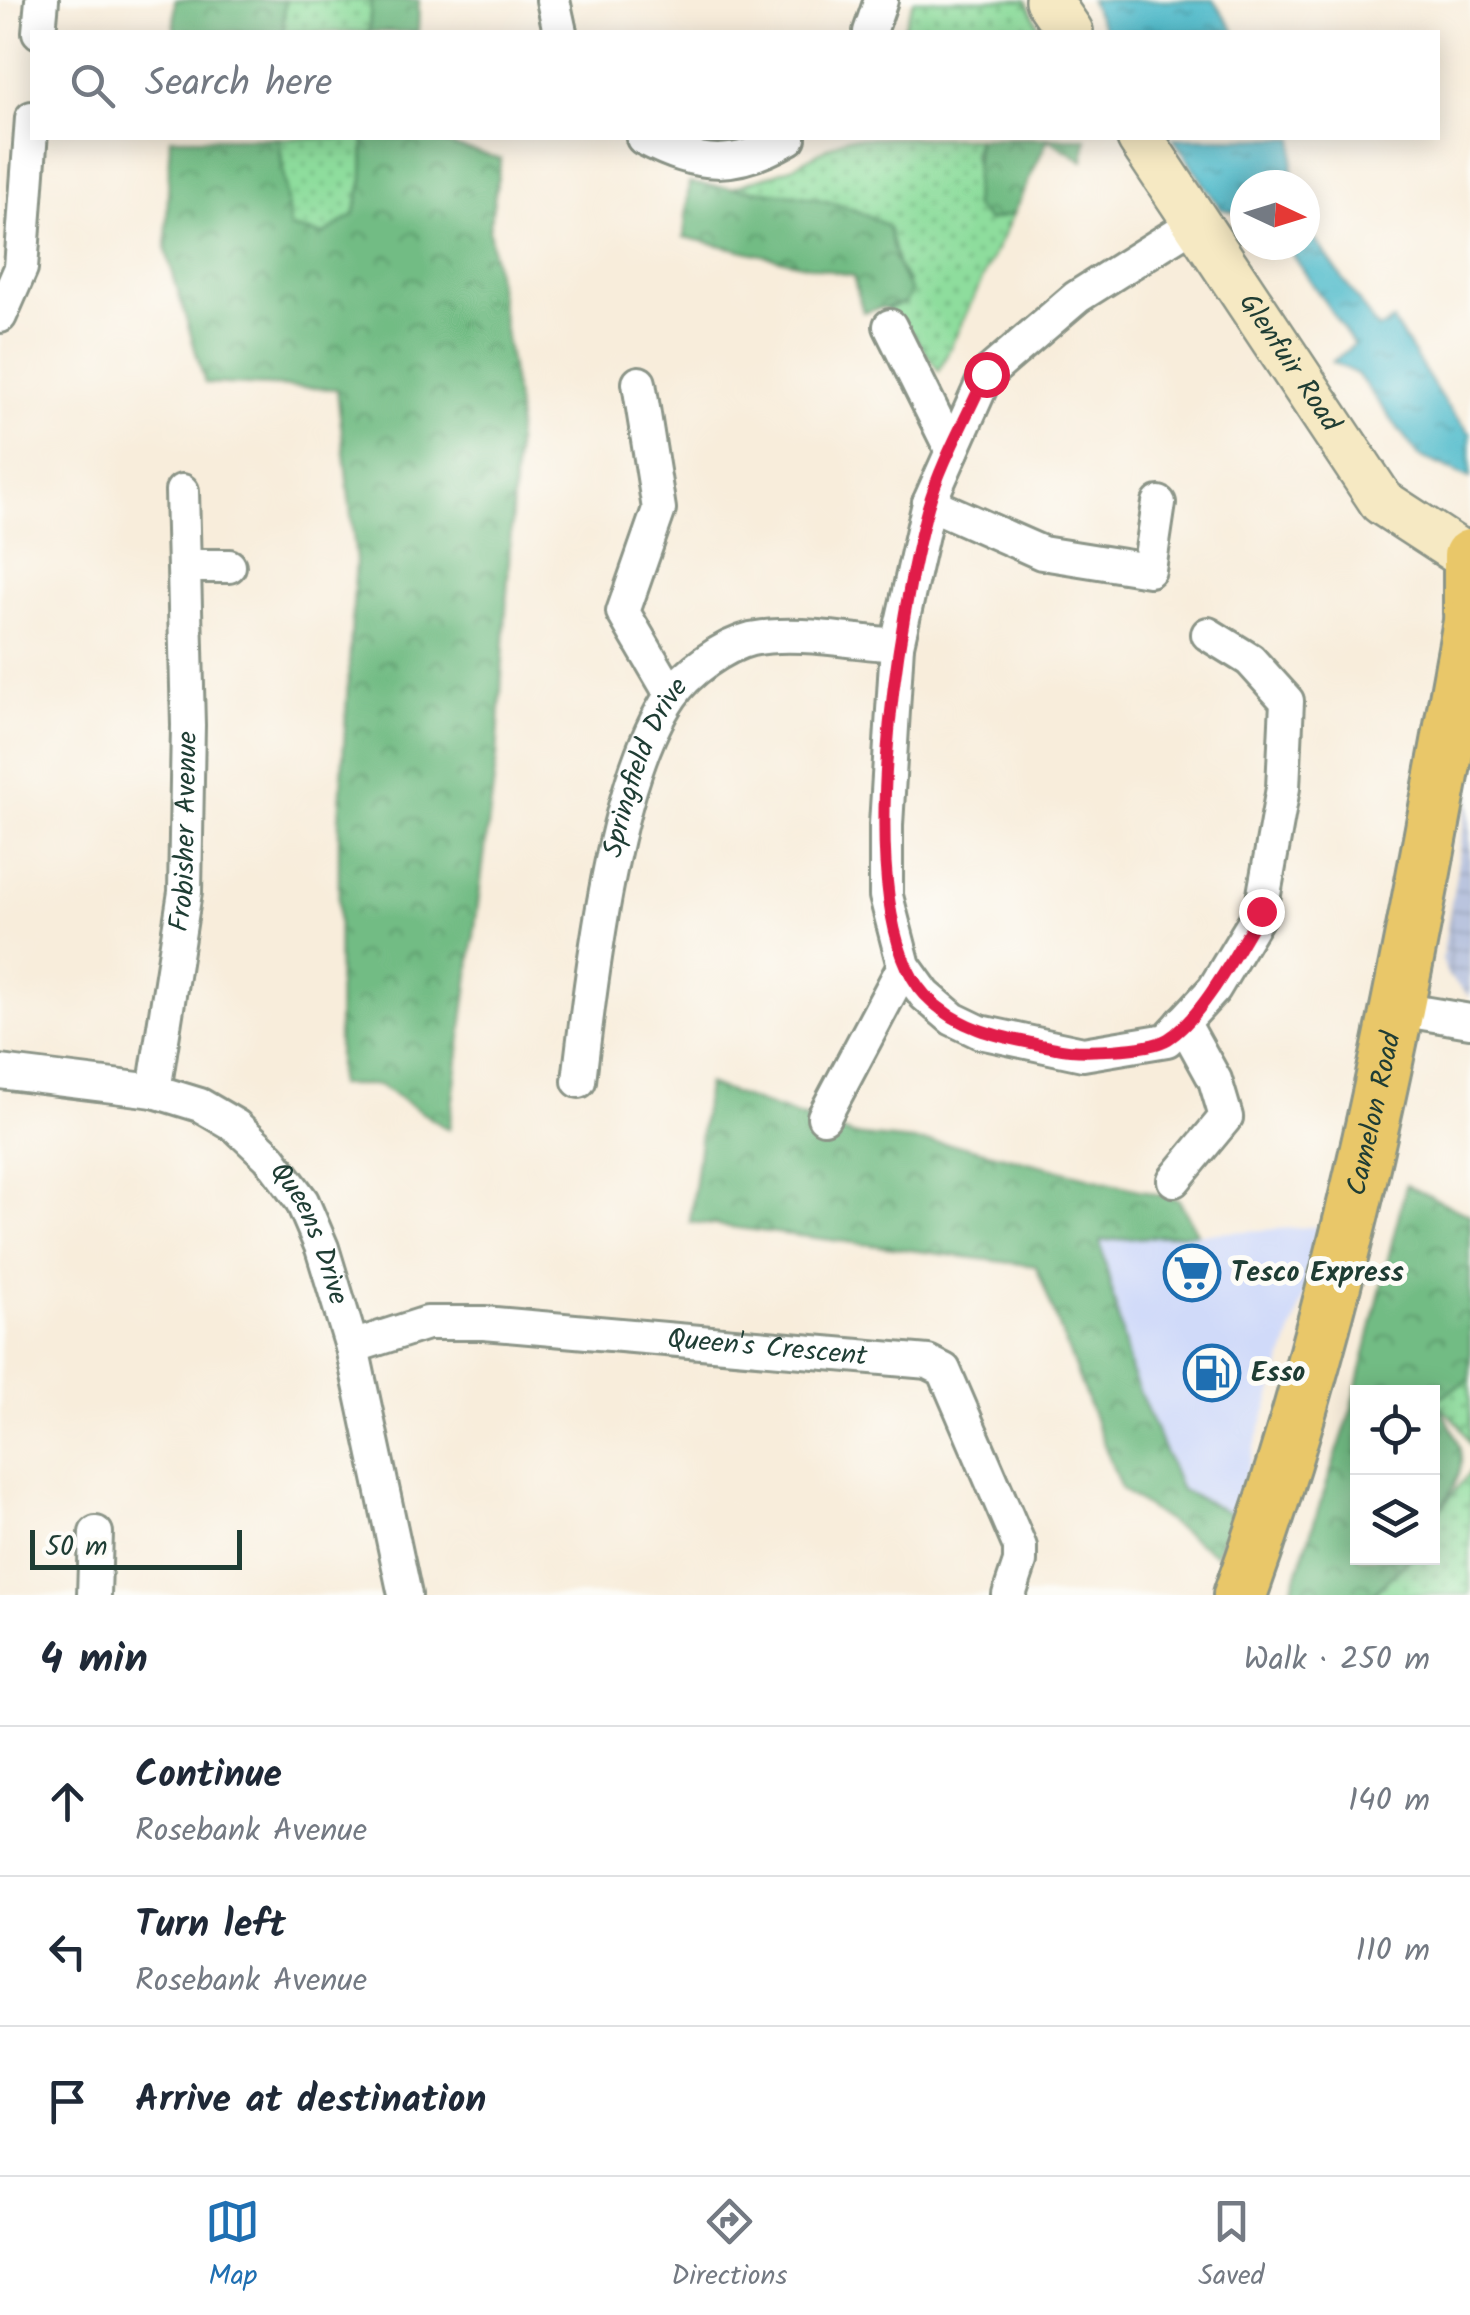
<!DOCTYPE html>
<meta charset="utf-8">
<style>
body{margin:0;font-family:Kalam,sans-serif;background:#f2f2f3;color:#1f2937}
.controls{position:absolute;right:30px;bottom:30px;display:grid;overflow:hidden;border-radius:0px;box-shadow:0 5px 25px #0003}
.controls button{width:90px;height:90px;display:grid;place-items:center;padding:0;border:0;border-bottom:2px solid #e0e1e3;background:#fff;color:#1f2937;font:50px sans-serif}
.compass{position:absolute;left:1230px;top:170px;width:90px;height:90px;border-radius:50%;background:#fff;box-shadow:0 5px 25px #0003;rotate:94deg}
.scale{position:absolute;left:30px;bottom:25px;width:212px;box-sizing:border-box;padding-left:10px;border:5px solid #1f3d34;border-top:0;font-size:28px;line-height:35px;white-space:nowrap;color:#1f3d34;-webkit-text-stroke:8px #fdfcf7;paint-order:stroke}
.stop{position:absolute;width:30px;height:30px;margin:-22px;border:8px solid #e11d48;border-radius:50%;background:#fff}
.stop.end{background:#e11d48;border-color:#fff;box-shadow:0 2px 10px #0008}
.list{margin:0;padding:0;list-style:none}
h2{display:flex;justify-content:space-between;align-items:center;height:130px;margin:0;padding:0 40px;font-size:42px}
h2 small{font-size:32px;font-weight:400;color:#747a83}
.list li{display:grid;grid-template-columns:65px 1fr auto;gap:30px;align-items:center;box-sizing:border-box;height:150px;padding:0 40px;border-top:2px solid #e0e1e3}
.list b{display:block;font-size:38px;white-space:nowrap}
.list p{margin:0;font-size:32px;white-space:nowrap;color:#747a83}
.list em{font-size:32px;font-style:normal;color:#747a83}
.icon{flex:none;width:55px;height:55px;fill:none;stroke:currentColor;stroke-width:2;stroke-linecap:round;stroke-linejoin:round}
.map{position:relative;flex:none;width:1470px;height:1595px;overflow:hidden}
.search{position:absolute;background:#fff;box-shadow:0 5px 25px #0003;left:30px;right:30px;top:30px;height:110px;display:flex;align-items:center;gap:25px;box-sizing:border-box;padding:0 35px;border-radius:0px;color:#747a83;font-size:38px}
.sheet{height:580px;background:#fff}
nav{display:flex;justify-content:space-around;align-items:center;box-sizing:border-box;height:140px;border-top:2px solid #e0e1e3;background:#fff;font-size:28px;color:#747a83}
nav a{display:grid;justify-items:center;gap:5px}
nav .on{color:#1f6fb2}
.map>svg:first-child{display:block}
.built{fill:#d0daf9}
.industrial{fill:url(#industrial-grid)}
.grass{fill:url(#grass-dots);stroke:#568d68;stroke-width:2.5}
.forest{fill:url(#forest-crowns);stroke:#487c5c;stroke-width:2.5}
.water{fill:url(#water-ripples);stroke:#367c7f;stroke-width:2.5}
.lines{fill:none;stroke-linecap:round;stroke-linejoin:round}
.minor-casing{stroke:#8c9588;stroke-width:38}
.secondary-casing{stroke:#8c9588;stroke-width:50}
.primary-casing{stroke:#8c9588;stroke-width:58}
.minor{stroke:#fff;stroke-width:32}
.secondary{stroke:#f6e9c3;stroke-width:45}
.primary{stroke:#e9c769;stroke-width:52}
.route{stroke:#e11d48;stroke-width:12}
.labels{text-anchor:middle;dominant-baseline:central;stroke-width:10;stroke-linejoin:round;paint-order:stroke}
.street-label{font-size:28px;fill:#1f3d34;stroke:#fdfcf7}
.poi-label{font-size:28px;font-weight:bold;fill:#1f3d34;stroke:#fdfcf7;text-anchor:start}
</style>
<div class="map">
<svg width="1470" height="1595" viewBox="0 0 1470 1595">
<defs>
<pattern id="industrial-grid" width="8" height="8" patternUnits="userSpaceOnUse" patternTransform="scale(2.5)"><rect width="8" height="8" fill="#bac4de"/><path d="M0 4h8M4 0v8" fill="none" stroke="#9fa9bf"/></pattern>
<pattern id="grass-dots" width="8" height="8" patternUnits="userSpaceOnUse" patternTransform="scale(2.5)"><rect width="8" height="8" fill="#8edd9d"/><path d="M2 2h.1M6 6h.1" fill="none" stroke="#73b481" stroke-width="1.8" stroke-linecap="round"/></pattern>
<pattern id="forest-crowns" width="20" height="18" patternUnits="userSpaceOnUse" patternTransform="scale(2.5)"><rect width="20" height="18" fill="#72bc84"/><path d="M2 6a3 3 0 1 1 6 0M12 15a3 3 0 1 1 6 0" fill="none" stroke="#5d9a6d"/></pattern>
<pattern id="water-ripples" width="26" height="14" patternUnits="userSpaceOnUse" patternTransform="scale(2.5)"><rect width="26" height="14" fill="#4ebaca"/><path d="M2 4q2-2 4 0t4 0M15 11q2-2 4 0t4 0" fill="none" stroke="#4098a5"/></pattern>
</defs>
<rect width="100%" height="100%" fill="#fdfcf7"/>
<filter id="ink" filterUnits="userSpaceOnUse"><feTurbulence type="fractalNoise" baseFrequency=".01" numOctaves="2"/><feDisplacementMap in="SourceGraphic" scale="20" xChannelSelector="R" yChannelSelector="G"/><feConvolveMatrix kernelMatrix="1 2 1 2 8 2 1 2 1" color-interpolation-filters="sRGB"/></filter>
<filter id="wash" filterUnits="userSpaceOnUse"><feTurbulence type="fractalNoise" baseFrequency=".0048" numOctaves="4" result="noise"/><feDisplacementMap in="SourceGraphic" scale="40" xChannelSelector="R" yChannelSelector="G"/><feGaussianBlur stdDeviation="2.25" result="paint"/><feColorMatrix in="noise" values="0 0 0 0 0 0 0 0 0 0 0 0 0 0 0 0 0 1.4 0 .05"/><feComposite in="paint" operator="in"/></filter>
<g filter="url(#wash)">
<rect width="100%" height="100%" fill="#f8eddb"/>
<!-- built -->
<polygon class="built" points="1326,1226 1233,1514 1181,1490 1131,1372 1099,1240"/>
<!-- industrial -->
<polygon class="industrial" points="1470,788 1470,997 1447,975 1442,959"/>
<!-- grass -->
<g class="grass">
<polygon points="285,0 371,0 369,32 283,32"/>
<polygon points="914,0 1026,0 1038,25 1033,32 902,32"/>
<polygon points="279,138 364,138 363,180 354,215 323,235 290,229"/>
<path d="M 846,138 L 977,138 L 973,155 L 988,221 L 1013,214 L 939,371 L 915,337 L 886,309 L 905,303 L 908,281 L 897,264 L 888,227 C 840,196 786,194 729,189 L 788,169 Z"/>
<polygon points="1470,1378 1470,1445 1460,1425 1435,1401"/>
<polygon points="1470,1472 1470,1595 1371,1595 1411,1558 1432,1558 1433,1518"/>
</g>
<!-- forest -->
<g class="forest">
<polygon points="175,0 285,0 283,32 174,32"/>
<polygon points="371,0 419,0 418,32 369,32"/>
<polygon points="170,138 279,138 290,228 323,235 354,215 363,180 364,138 425,138 501,159 489,229 518,413 497,756 449,1130 379,1085 338,1085 339,820 356,560 337,389 205,383 166,250"/>
<polygon points="977,138 1086,138 1083,161 1048,139 1013,214 988,221 973,206"/>
<path d="M 689,183 C 756,193 829,189 888,227 L 897,264 L 911,292 L 905,303 L 863,312 L 853,276 L 684,237 Z"/>
<polygon points="707,1084 852,1135 964,1146 1179,1200 1197,1233 1100,1241 1131,1372 1181,1490 1233,1514 1216,1555 1121,1489 1036,1266 690,1222"/>
<path d="M 1406,1185 L 1470,1215 L 1470,1378 L 1435,1401 C 1470,1454 1470,1467 1433,1518 L 1432,1392 L 1358,1392 L 1358,1558 L 1411,1558 L 1371,1595 L 1290,1595 L 1351,1411 Z"/>
</g>
<!-- water -->
<g class="water">
<polygon points="1090,0 1213,0 1235,32 1105,32"/>
<polygon points="1173,138 1295,138 1291,183 1245,185 1245,214 1221,209"/>
<polygon points="1305,225 1378,329 1393,321 1446,405 1470,433 1470,478 1419,456 1357,374 1332,362 1354,345 1286,245 1305,245"/>
</g>
</g>
<g filter="url(#ink)">
<g class="lines">
<!-- minor casing -->
<g class="minor-casing">
<g id="minor">
<polyline points="553,0 560,32"/>
<polyline points="39,32 42,0"/>
<polyline points="870,32 881,0"/>
<path d="M 643,138 C 700,167 734,170 789,138"/>
<polyline points="1196,222 1077,297 986,375 929,503 897,645 886,825 886,896 904,966 925,995 953,1019 980,1032 1083,1054 1167,1040 1214,989 1261,911 1283,788 1287,701 1250,660 1208,634"/>
<polyline points="0,316 21,268 32,118"/>
<polyline points="890,326 952,451"/>
<polyline points="639,383 659,509 623,612 671,694"/>
<polyline points="929,503 1042,553 1149,570 1159,503"/>
<polyline points="184,566 229,566"/>
<polyline points="1399,1009 1470,1021"/>
<path id="s1" d="M 0,1072 L 154,1091 L 200,1105 L 236,1126 L 269,1157 L 302,1201 L 322,1248 L 352,1347 L 405,1595"/>
<path id="s2" d="M 579,1081 C 591,978 613,780 671,696 C 687,672 723,646 751,639 C 796,630 852,642 897,645"/>
<path id="s3" d="M 154,1091 L 185,892 L 188,725 L 182,491"/>
<polyline points="824,1117 904,966"/>
<polyline points="1174,1180 1226,1117 1215,1080 1183,1022"/>
<path id="s4" d="M 352,1347 L 427,1323 L 484,1323 L 928,1362 L 944,1370 L 1020,1547 L 1020,1562 L 1009,1595"/>
<polyline points="94,1595 96,1533"/>
</g>
</g>
<!-- secondary casing -->
<g class="secondary-casing">
<g id="secondary">
<polyline points="1048,0 1070,32"/>
<path id="s5" d="M 1140,138 L 1382,502 L 1468,558"/>
</g>
</g>
<!-- primary casing -->
<g class="primary-casing">
<g id="primary">
<polyline points="1470,556 1470,614"/>
<path id="s6" d="M 1240,1595 C 1353,1280 1410,950 1470,622"/>
</g>
</g>
<!-- minor -->
<use href="#minor" class="minor"/>
<!-- secondary -->
<use href="#secondary" class="secondary"/>
<!-- primary -->
<use href="#primary" class="primary"/>
</g>
</g>
<g class="lines" filter="url(#ink)">
<!-- route -->
<path class="route" d="M 986,374 C 967,417 941,462 928,507 C 899,611 848,912 925,995 C 961,1033 1007,1038 1056,1048 C 1078,1053 1148,1051 1168,1039 C 1203,1017 1239,947 1261,911"/>
</g>
<!-- icons -->
<defs>
<g id="supermarket-ring" transform="scale(2.875)"><circle r="9.5" fill="#fdfcf7" stroke="#1f6fb2" stroke-width="1.5"/><path d="M-6-5.5h2.5l.6 2H6L4.5 2H-2.5L-4.4-4H-6ZM-1.5 3.2a1.3 1.3 0 1 0 .1 0ZM3 3.2a1.3 1.3 0 1 0 .1 0Z" fill="#1f6fb2"/></g>
<g id="fuel-ring" transform="scale(2.875)"><circle r="9.5" fill="#fdfcf7" stroke="#1f6fb2" stroke-width="1.5"/><path d="M-5.5-6h7V0h2V4h1.3V-2.5L3-4.5l.8-.8L6-3V5H2.5V1h-1V6h-7ZM-4.2-4.7v3.2H.2V-4.7Z" fill="#1f6fb2"/></g>
</defs>
<g fill-rule="evenodd">
<use href="#supermarket-ring" x="1192" y="1273"/>
<use href="#fuel-ring" x="1212" y="1373"/>
</g>
<g class="labels">
<!-- street labels -->
<g class="street-label">
<text stroke="none"><textPath href="#s5" startOffset="270">Glenfuir Road</textPath></text>
<text stroke="none"><textPath href="#s2" startOffset="322">Springfield Drive</textPath></text>
<text stroke="none"><textPath href="#s3" startOffset="262">Frobisher Avenue</textPath></text>
<text stroke="none"><textPath href="#s6" startOffset="500">Camelon Road</textPath></text>
<text stroke="none"><textPath href="#s1" startOffset="378">Queens Drive</textPath></text>
<text stroke="none"><textPath href="#s4" startOffset="420">Queen's Crescent</textPath></text>
</g>
<!-- poi labels -->
<g class="poi-label">
<text x="1231" y="1273">Tesco Express</text>
<text x="1251" y="1373">Esso</text>
</g>
</g>
</svg>
<div class="controls">
<button><svg class="icon" aria-label="locate" viewBox="0 0 24 24"><circle cx="12" cy="12" r="6"/><path d="M12 2v4M12 18v4M2 12h4M18 12h4"/></svg></button>
<button><svg class="icon" aria-label="layers" viewBox="0 0 24 24"><path d="M12 4l9 5-9 5-9-5zM3 14l9 5 9-5"/></svg></button>
</div>
<svg class="compass" viewBox="-18 -18 36 36"><path d="M0-13l5 13h-10z" fill="#e53935"/><path d="M0 13l5-13h-10z" fill="#747a83"/></svg>
<div class="scale">50 m</div>
<div class="stop" style="left:986px;top:374px"></div>
<div class="stop end" style="left:1261px;top:911px"></div>
<div class="search"><svg class="icon" aria-label="search" viewBox="0 0 24 24"><circle cx="10" cy="10" r="6"/><path d="M15 15l6 6"/></svg>Search here</div>
</div>
<section class="sheet">
<h2>4 min<small>Walk · 250 m</small></h2>
<ul class="list">
<li><svg class="icon" aria-label="ahead" viewBox="0 0 24 24"><path d="M12 20V5M6 11l6-6 6 6"/></svg><div><b>Continue</b><p>Rosebank Avenue</p></div><em>140 m</em></li>
<li><svg class="icon" aria-label="left" viewBox="0 0 24 24"><path d="M17 20v-9H6M10 6l-5 5 5 5"/></svg><div><b>Turn left</b><p>Rosebank Avenue</p></div><em>110 m</em></li>
<li><svg class="icon" aria-label="arrive" viewBox="0 0 24 24"><path d="M6 21V4h12l-3 4 3 4H6"/></svg><div><b>Arrive at destination</b></div></li>
</ul>
</section>
<nav>
<a class="on"><svg class="icon" aria-label="map" viewBox="0 0 24 24"><path d="M3 6l6-2 6 2 6-2v14l-6 2-6-2-6 2zM9 4v14M15 6v14"/></svg>Map</a>
<a><svg class="icon" aria-label="directions" viewBox="0 0 24 24"><path d="M12 3l9 9-9 9-9-9zM9 14v-3h6M13 9l2 2-2 2"/></svg>Directions</a>
<a><svg class="icon" aria-label="saved" viewBox="0 0 24 24"><path d="M7 4h10v16l-5-4-5 4z"/></svg>Saved</a>
</nav>
